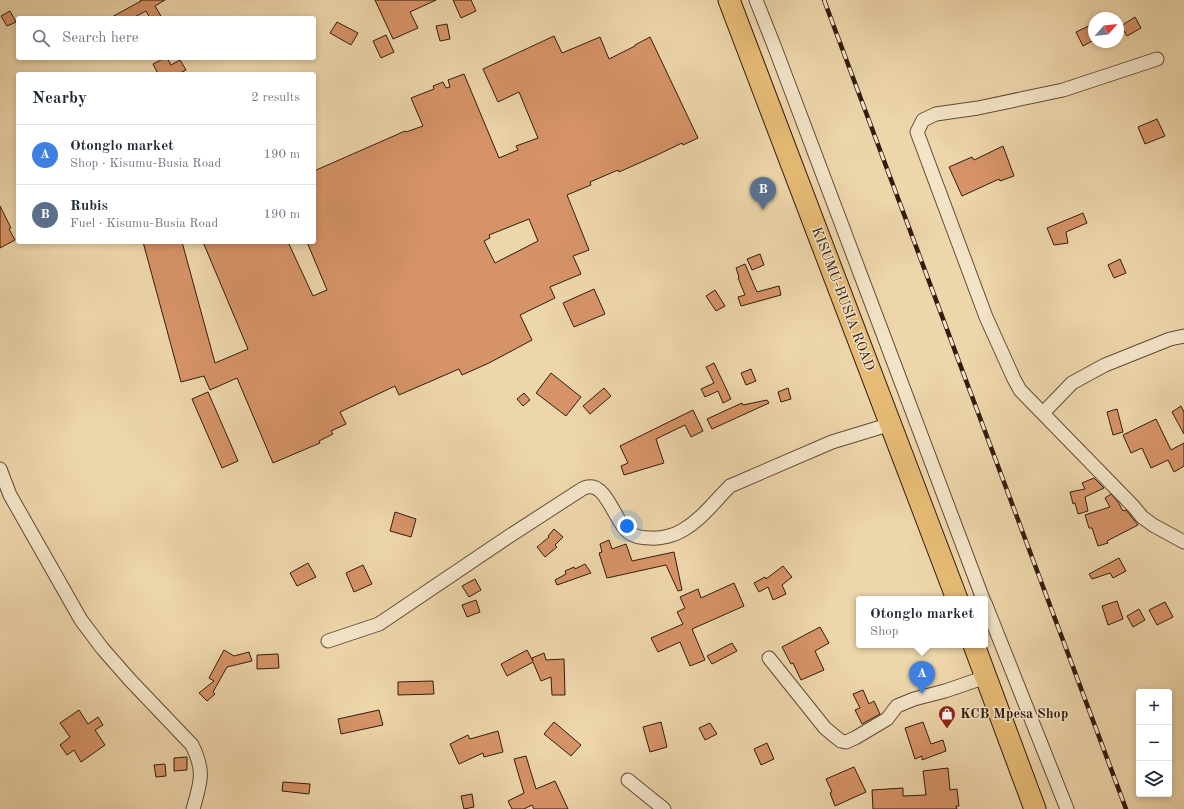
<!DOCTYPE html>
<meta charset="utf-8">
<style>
body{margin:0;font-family:"Old Standard TT",serif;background:#f2f2f3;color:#1f2937}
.controls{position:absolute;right:12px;bottom:12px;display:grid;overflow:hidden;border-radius:4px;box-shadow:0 2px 6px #0003}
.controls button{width:36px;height:36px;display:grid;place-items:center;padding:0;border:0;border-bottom:1px solid #e0e1e3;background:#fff;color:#1f2937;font:20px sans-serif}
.compass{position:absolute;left:1088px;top:12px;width:36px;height:36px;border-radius:50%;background:#fff;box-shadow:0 2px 6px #0003;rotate:63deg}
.you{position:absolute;left:627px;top:526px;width:14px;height:14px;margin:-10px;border:3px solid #fff;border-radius:50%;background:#1a73e8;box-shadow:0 0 0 6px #1a73e833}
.badge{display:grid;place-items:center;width:26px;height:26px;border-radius:50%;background:#1a73e8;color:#fff;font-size:13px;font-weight:700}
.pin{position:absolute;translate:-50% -33px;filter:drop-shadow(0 1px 2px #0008)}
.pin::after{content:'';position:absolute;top:21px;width:14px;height:12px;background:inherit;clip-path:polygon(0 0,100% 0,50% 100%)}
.popup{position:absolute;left:856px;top:596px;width:132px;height:52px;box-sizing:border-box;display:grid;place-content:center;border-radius:4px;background:#fff;filter:drop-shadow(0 1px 3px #0005);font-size:13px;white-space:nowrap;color:#747a83}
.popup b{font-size:15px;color:#1f2937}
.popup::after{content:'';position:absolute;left:50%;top:100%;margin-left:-8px;border:8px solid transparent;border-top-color:#fff}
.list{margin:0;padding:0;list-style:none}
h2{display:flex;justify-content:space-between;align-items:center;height:52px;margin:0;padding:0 16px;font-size:17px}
h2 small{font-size:13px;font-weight:400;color:#747a83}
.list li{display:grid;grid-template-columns:26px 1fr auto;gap:12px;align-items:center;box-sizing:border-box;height:60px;padding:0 16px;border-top:1px solid #e0e1e3}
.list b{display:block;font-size:15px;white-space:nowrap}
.list p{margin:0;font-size:13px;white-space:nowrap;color:#747a83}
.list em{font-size:13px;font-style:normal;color:#747a83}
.icon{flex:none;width:22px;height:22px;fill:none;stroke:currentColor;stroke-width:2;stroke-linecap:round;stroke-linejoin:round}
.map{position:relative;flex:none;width:1184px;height:809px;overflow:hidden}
.search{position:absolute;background:#fff;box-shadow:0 2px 6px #0003;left:16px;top:16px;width:300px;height:44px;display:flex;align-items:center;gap:10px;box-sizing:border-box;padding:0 14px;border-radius:4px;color:#747a83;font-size:15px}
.panel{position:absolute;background:#fff;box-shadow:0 2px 6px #0003;left:16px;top:72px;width:300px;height:172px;border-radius:4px}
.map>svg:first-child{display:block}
.building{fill:#d69367;stroke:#331b0f;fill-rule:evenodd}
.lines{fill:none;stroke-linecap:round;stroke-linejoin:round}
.minor-casing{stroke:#624a36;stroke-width:15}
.trunk-casing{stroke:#331b0f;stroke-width:23}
.minor{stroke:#f3e4c8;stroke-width:13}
.trunk{stroke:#e6bb75;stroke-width:21}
.rail-casing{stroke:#331b0f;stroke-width:4.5}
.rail{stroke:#f3e4c8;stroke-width:3;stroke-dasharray:9;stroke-linecap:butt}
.labels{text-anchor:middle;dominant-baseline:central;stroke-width:3;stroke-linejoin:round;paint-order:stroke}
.street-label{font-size:14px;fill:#331b0f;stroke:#f3e4c8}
.poi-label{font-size:14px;font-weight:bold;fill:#331b0f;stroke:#f3e4c8;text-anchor:start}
</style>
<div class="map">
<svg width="1184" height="809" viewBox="0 0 1184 809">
<rect width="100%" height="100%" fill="#edd6aa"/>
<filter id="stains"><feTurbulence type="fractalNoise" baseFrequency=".005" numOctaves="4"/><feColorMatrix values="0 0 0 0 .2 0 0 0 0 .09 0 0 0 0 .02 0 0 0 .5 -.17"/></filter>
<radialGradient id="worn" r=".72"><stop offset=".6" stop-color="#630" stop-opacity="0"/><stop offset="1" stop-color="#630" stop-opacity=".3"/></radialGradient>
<!-- building -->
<g class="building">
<polygon points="140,0 165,0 155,6 162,18 150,18 146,11 133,18 110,18 141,1"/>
<polygon points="375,0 436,0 410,12 418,28 393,39"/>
<polygon points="453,0 471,0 476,11 461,18"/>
<polygon points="10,11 16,22 7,26 1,16"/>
<polygon points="1135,17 1141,28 1127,36 1121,26"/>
<polygon points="337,22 358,33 351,45 330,33"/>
<polygon points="447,24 450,39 440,41 436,26"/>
<polygon points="1091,25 1094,32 1094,40 1083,46 1076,32"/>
<polygon points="386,35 394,52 381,58 373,41"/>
<path d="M 554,36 L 562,53 L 600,37 L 609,59 L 635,46 L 635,45 L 650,37 L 698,138 L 683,145 L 682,143 L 655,156 L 619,172 L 618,170 L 590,182 L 591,185 L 567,195 L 589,250 L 573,256 L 581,274 L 550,287 L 555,298 L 520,315 L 532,340 L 489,363 L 462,375 L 459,369 L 399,395 L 395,386 L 340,412 L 346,424 L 331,431 L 333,434 L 319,441 L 320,443 L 273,463 L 237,378 L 210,390 L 204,376 L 181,382 L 143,242 L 182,242 L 215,363 L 248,349 L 203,242 L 288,242 L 313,296 L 327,290 L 307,242 L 314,242 L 314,171 L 396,135 L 405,131 L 406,132 L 423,126 L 411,98 L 434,89 L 433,86 L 443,82 L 446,88 L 450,87 L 448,80 L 464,74 L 499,158 L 518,150 L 516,146 L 538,138 L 519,92 L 498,102 L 483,69 ZM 529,219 L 538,241 L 495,263 L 484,241 L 490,238 L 489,235 Z"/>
<polygon points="165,58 167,58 171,65 180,60 186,70 178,74 153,74 157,72 153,64"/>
<polygon points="1157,119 1165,136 1145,144 1138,127"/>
<polygon points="1003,146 1014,176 1000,181 999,179 962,196 949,167 972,157 974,160"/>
<polygon points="0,206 11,228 9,229 15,240 0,248"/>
<polygon points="1083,213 1087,223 1066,232 1068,243 1054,245 1047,228"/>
<polygon points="760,254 764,265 752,270 747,259"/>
<polygon points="1120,259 1126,273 1114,278 1108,265"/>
<polygon points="745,264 757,292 779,286 781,295 741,306 738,297 745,295 738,278 739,277 736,268"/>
<polygon points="594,289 605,314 574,327 563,303"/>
<polygon points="715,290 725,306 716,311 706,296"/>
<polygon points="714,363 731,399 723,403 718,391 705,397 701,389 714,383 706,367"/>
<polygon points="751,369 756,381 746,385 741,373"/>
<polygon points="551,373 581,397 566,416 536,393"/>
<polygon points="604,388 611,396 590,414 583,406"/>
<polygon points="788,388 791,399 781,402 778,392"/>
<polygon points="208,392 238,461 222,468 192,399"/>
<polygon points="524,393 530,400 523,406 517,399"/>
<polygon points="767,400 769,403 712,429 707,419 742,403 743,405"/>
<polygon points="1181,406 1184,412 1184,434 1172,412"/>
<polygon points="1117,409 1123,432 1113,435 1107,412"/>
<polygon points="693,410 703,431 691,437 685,425 656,439 664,463 624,475 621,466 628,463 620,446"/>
<polygon points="1156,419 1171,450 1184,443 1184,466 1174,472 1168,460 1151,468 1142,448 1131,453 1123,435"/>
<polygon points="1094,478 1104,488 1085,497 1088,511 1078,514 1075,503 1073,504 1070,492 1085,489 1082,483"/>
<polygon points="1111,494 1118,502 1123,511 1126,510 1138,525 1107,541 1108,543 1098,546 1092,528 1089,528 1085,515 1110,507 1105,498"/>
<polygon points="395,512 416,519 411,537 390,531"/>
<polygon points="554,529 563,537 555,545 557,547 545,557 537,547 549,537 548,536"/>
<polygon points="609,540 612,549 626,544 632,561 674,552 682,590 678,591 666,565 607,578 599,553 602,552 600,544"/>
<polygon points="1119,558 1126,571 1113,578 1110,573 1092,579 1089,574"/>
<polygon points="308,563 316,577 297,586 290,573"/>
<polygon points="585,564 591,573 557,585 555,580 566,574 565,571 574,567 575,569"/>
<polygon points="363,565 372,584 354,592 346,573"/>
<polygon points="783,566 792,577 782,585 786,594 773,600 768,587 759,592 754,583 765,577 766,579"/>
<polygon points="475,579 481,590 469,597 462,586"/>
<polygon points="734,583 744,606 692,629 705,660 690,666 680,642 658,652 651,638 683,624 677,612 685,608 680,597 698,589 701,598"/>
<polygon points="476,600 480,612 467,617 462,605"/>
<polygon points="1117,601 1123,619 1108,625 1102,606"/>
<polygon points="1165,602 1173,617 1157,625 1149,610"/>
<polygon points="1139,609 1145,620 1133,627 1127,616"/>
<polygon points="820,627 829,643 815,651 824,670 801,680 793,663 791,664 782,647"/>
<polygon points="732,643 737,651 712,664 707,656"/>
<polygon points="224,650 234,656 249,652 252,661 227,667 213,692 215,694 207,701 199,693 214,681 209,678"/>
<polygon points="527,650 533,661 532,658 544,653 546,660 564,659 565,695 552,695 551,677 541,681 533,662 507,676 501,664"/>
<polygon points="278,654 279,668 257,669 257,655"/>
<polygon points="433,681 434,694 398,695 398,682"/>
<polygon points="863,690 869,704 874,701 880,714 862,724 855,710 860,708 853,694"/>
<polygon points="79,710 88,724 98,717 103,725 95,730 105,745 81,762 74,750 67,755 60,745 70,737 60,723"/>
<polygon points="379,710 383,725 341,734 338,719"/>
<polygon points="554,722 581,745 571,756 544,734"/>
<polygon points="661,722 667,747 650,752 643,727"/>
<polygon points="923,722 931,744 943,740 946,751 922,760 922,756 915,759 905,728"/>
<polygon points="710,723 717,734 705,740 699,728"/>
<polygon points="498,731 503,752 484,757 483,753 459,764 450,744 468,735 470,739"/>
<polygon points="767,743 774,759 761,765 754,749"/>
<polygon points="526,756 536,789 555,781 568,809 534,809 532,805 524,809 512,809 508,801 524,793 514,759"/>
<polygon points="187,757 187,770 174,771 174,758"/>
<polygon points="165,764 166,776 156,777 154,765"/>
<polygon points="854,767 866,792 835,806 830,793 832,792 826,779"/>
<polygon points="948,768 950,790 957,789 959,806 956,806 957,809 873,809 872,790 903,788 903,796 926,795 923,771"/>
<polygon points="283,782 310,784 309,794 282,791"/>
<polygon points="472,794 474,807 464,809 461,796"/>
</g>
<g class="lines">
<!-- minor casing -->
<g class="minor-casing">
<g id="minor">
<polyline points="756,0 775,48 983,599"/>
<polyline points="1157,59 1063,90 978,108 936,114 923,120 917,132 986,317 1014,379 1020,390 1133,506 1142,517 1153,525 1184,542"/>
<polyline points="1043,413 1072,383 1105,365 1170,339 1184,336"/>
<path d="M 0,469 L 10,495 L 81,620 L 102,648 L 130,680 L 192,745 C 205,771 201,782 193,809"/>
<polyline points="985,603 1067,809"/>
<path d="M 328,641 L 379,624 L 511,535 L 579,491 C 582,489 585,487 588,487 C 606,483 616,523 628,532 C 634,537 644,538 651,538 C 661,539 675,535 683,530 C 702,519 715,501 730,486 L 832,442 L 891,424"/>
<polyline points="769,658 825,728 837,738 841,741 846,742 855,738 887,719 897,706 914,699 945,691 986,677"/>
<polyline points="628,780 664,809"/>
</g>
</g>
<!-- trunk casing -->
<g class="trunk-casing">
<g id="trunk">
<polyline points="729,0 957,599"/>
<polyline points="974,645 1035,809"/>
</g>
</g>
<!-- minor -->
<use href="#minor" class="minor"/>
<!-- trunk -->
<use href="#trunk" class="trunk"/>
<!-- rail casing -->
<g class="rail-casing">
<polyline id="rail" points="824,0 1126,809"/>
</g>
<!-- rail -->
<use href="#rail" class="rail"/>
</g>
<!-- icons -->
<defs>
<g id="shop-pin" transform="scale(0.9)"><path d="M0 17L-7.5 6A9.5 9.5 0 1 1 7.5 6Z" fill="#8f2418" stroke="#f3e4c8"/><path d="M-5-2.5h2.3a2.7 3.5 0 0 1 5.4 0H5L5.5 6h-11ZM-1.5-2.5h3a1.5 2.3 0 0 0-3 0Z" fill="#fff"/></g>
</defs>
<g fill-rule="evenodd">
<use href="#shop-pin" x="947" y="714"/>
</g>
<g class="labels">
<!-- street labels -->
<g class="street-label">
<text transform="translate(843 299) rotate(69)">KISUMU-BUSIA ROAD</text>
</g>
<!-- poi labels -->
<g class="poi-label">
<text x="960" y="714">KCB Mpesa Shop</text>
</g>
</g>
<rect width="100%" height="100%" filter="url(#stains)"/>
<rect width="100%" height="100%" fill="url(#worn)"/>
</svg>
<div class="controls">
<button>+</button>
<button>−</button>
<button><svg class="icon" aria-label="layers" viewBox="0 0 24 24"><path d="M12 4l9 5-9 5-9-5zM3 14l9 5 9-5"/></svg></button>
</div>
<svg class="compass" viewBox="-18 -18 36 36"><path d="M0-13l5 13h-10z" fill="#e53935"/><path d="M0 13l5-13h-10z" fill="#747a83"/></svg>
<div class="you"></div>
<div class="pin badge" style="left:922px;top:694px;background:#3f7fe0">A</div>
<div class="popup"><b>Otonglo market</b>Shop</div>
<div class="pin badge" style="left:763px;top:210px;background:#5c6f8a">B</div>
<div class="search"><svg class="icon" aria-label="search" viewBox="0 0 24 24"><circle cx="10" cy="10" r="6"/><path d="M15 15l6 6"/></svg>Search here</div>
<section class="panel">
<h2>Nearby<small>2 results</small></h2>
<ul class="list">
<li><span class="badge" style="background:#3f7fe0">A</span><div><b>Otonglo market</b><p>Shop · Kisumu-Busia Road</p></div><em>190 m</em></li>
<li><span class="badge" style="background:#5c6f8a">B</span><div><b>Rubis</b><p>Fuel · Kisumu-Busia Road</p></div><em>190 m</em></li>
</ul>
</section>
</div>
